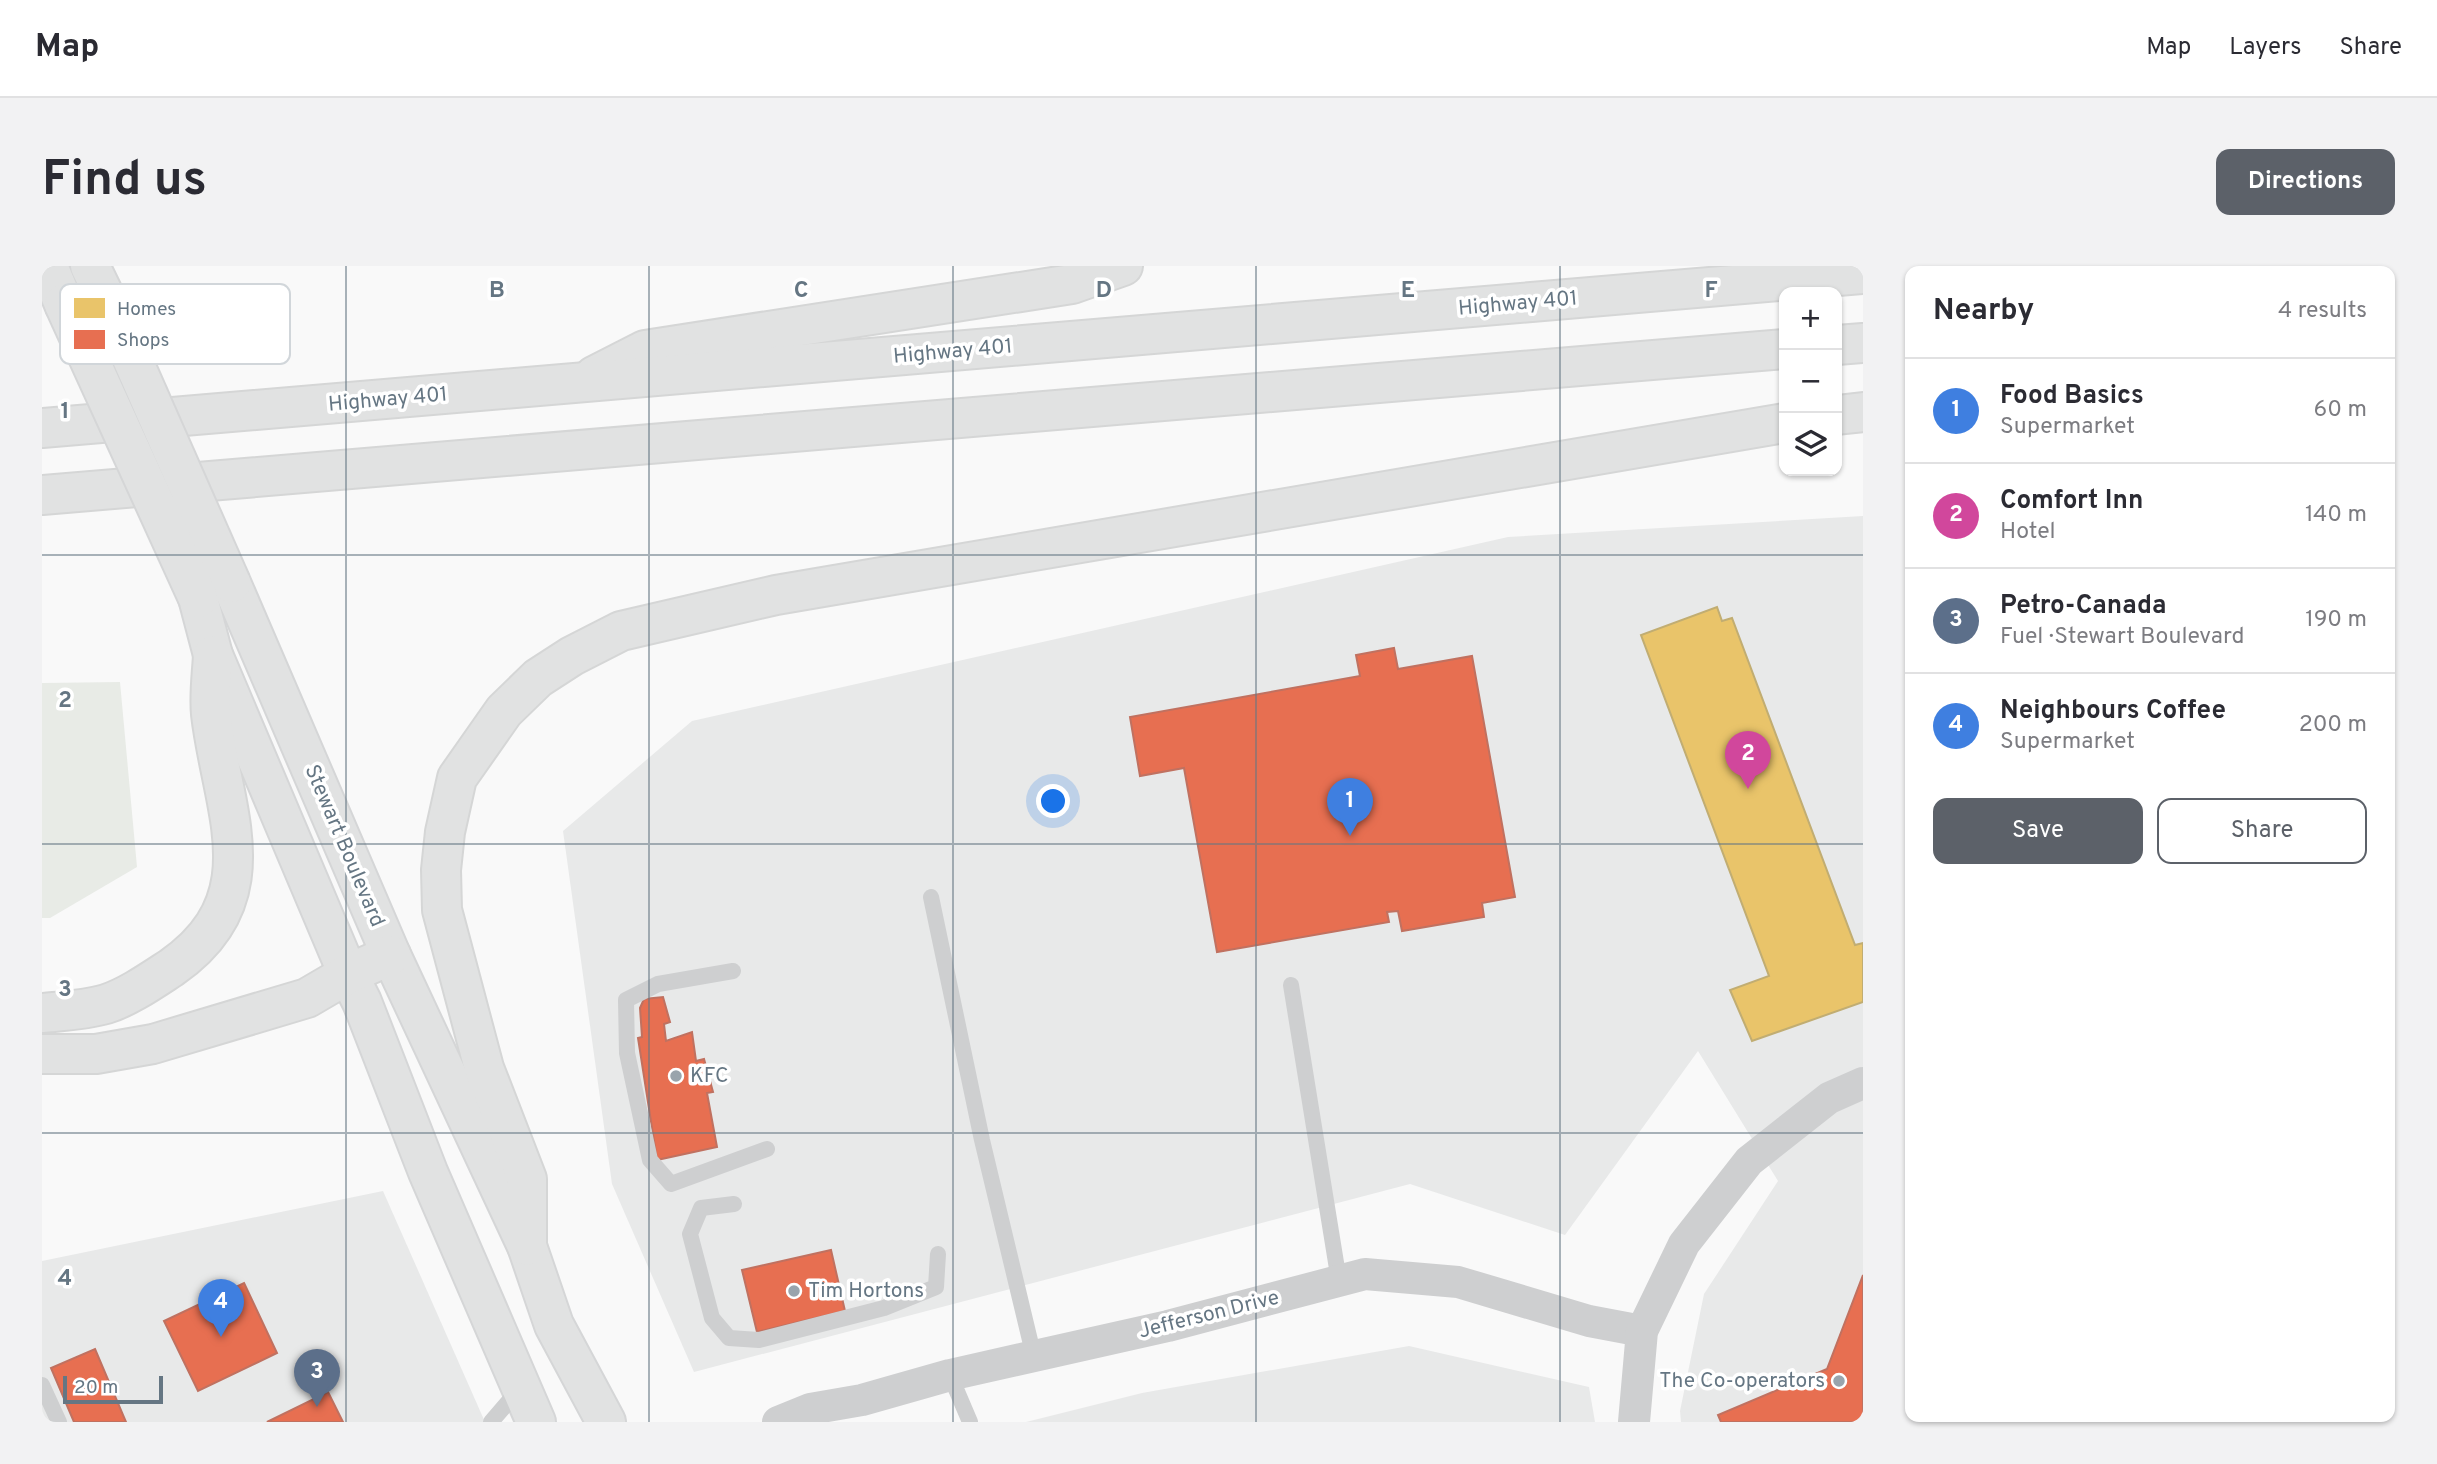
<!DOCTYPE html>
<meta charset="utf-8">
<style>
body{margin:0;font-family:Overpass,sans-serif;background:#f2f2f3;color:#2b2b33}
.controls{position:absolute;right:21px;top:21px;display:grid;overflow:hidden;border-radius:14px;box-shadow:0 2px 5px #0004}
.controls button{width:63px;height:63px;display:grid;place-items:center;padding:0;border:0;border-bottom:2px solid #e1e1e2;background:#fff;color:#2b2b33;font:35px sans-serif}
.scale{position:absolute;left:21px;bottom:18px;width:100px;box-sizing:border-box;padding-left:7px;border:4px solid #657683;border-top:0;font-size:19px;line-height:24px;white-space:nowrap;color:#657683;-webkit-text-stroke:5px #fff;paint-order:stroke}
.you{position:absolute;left:1012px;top:536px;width:24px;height:24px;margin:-18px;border:5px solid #fff;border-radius:50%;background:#1a73e8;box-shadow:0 0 0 10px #1a73e833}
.badge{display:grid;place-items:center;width:46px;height:46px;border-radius:50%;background:#5c6169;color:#fff;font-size:23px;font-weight:700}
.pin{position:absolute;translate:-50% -58px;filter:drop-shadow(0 2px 4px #0008)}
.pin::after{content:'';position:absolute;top:37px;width:24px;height:21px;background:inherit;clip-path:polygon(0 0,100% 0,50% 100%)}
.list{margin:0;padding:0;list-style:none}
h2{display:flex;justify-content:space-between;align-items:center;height:91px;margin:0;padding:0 28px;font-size:30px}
h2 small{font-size:23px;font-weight:400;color:#7c7c81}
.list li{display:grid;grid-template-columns:46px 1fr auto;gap:21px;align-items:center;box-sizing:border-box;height:105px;padding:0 28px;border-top:2px solid #e1e1e2}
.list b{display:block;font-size:26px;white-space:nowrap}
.list p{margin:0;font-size:23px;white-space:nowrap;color:#7c7c81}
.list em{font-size:23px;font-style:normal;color:#7c7c81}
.actions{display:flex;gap:14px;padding:21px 28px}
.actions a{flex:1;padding:16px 0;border:2px solid #5c6169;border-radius:14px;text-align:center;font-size:24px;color:#5c6169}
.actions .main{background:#5c6169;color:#fff}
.icon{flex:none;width:38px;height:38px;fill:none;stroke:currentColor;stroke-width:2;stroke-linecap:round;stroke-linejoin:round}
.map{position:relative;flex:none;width:1821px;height:1156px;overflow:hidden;border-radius:14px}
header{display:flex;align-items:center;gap:42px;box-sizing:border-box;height:98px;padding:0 35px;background:#fff;border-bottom:2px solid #e1e1e2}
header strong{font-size:33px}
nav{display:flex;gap:38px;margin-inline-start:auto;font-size:24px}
.intro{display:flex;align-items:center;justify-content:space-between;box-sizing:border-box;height:168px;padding:0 42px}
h1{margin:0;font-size:49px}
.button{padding:18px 32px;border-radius:14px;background:#5c6169;color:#fff;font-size:24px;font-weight:700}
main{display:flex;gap:42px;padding:0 42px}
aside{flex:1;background:#fff;border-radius:14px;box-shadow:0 2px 5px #0004}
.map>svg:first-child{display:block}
.built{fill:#e8e9e9}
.green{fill:#e8ebe6}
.homes{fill:#e9c46a;stroke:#c1ad72;stroke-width:2}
.shops{fill:#e76f51;stroke:#c07160;stroke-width:2}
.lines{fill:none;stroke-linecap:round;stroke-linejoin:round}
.primary-casing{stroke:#d5d6d7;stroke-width:42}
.motorway-casing{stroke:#d5d6d6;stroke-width:42}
.service{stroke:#cecfd0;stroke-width:16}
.minor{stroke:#cecfd0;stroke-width:32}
.primary{stroke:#e1e2e2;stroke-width:38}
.motorway{stroke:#e1e2e2;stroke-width:38}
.primary-bridge-casing{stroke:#d5d6d7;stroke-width:42;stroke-linecap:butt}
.primary-bridge{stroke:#e1e2e2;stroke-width:38}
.grid{fill:none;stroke:#657683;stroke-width:2;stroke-opacity:0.55}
.poi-dot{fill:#99a4ac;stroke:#fff;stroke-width:2.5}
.labels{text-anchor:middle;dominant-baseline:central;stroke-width:7;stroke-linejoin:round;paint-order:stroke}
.street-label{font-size:21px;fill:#657683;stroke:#fff}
.poi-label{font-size:21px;fill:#657683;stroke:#fff;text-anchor:start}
.key{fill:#fff;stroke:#d1d6da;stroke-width:2}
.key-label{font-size:19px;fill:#657683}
.grid-label{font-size:23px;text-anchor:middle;font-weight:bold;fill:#657683;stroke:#fff;stroke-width:7;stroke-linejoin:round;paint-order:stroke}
</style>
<header>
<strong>Map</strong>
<nav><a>Map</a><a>Layers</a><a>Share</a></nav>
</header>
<div class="intro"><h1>Find us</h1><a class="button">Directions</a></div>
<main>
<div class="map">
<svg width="1821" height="1156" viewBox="0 0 1821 1156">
<rect width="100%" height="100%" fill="#f9f9f9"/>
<!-- built -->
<g class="built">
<polygon points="1821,250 1821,1156 1639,1156 1638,1145 1662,1028 1736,915 1656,785 1523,969 1368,918 652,1106 570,918 521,565 650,455 1466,271"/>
<polygon points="341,925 443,1156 0,1156 0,995"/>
<polygon points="1367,1080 1547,1121 1553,1156 984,1156 1100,1127"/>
</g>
<!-- green -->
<polygon class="green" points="78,416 95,601 8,652 0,652 0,417"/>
<!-- homes -->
<polygon class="homes" points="1675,341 1680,355 1690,352 1813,679 1821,677 1821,736 1710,775 1688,724 1727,710 1599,369"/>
<!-- shops -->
<g class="shops">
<polygon points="1352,382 1356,403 1430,390 1473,631 1440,637 1442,651 1360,665 1356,645 1345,646 1347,656 1175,686 1142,502 1098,510 1088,451 1318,410 1314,389"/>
<polygon points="621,731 628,756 622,758 624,775 650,766 654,795 662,793 671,826 665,827 675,881 615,894 596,772 600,771 598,742 602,733"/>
<polygon points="789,984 803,1045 715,1066 700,1004"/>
<polygon points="1821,1009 1821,1156 1679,1156 1676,1149 1785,1103"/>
<polygon points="202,1017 235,1087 156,1125 122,1055"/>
<polygon points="53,1083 84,1156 32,1156 9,1102"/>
<polygon points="286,1126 301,1156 225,1156"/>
</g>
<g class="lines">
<!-- primary casing -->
<g class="primary-casing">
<g id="primary">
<polyline points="6,0 22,38"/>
<polyline points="48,0 63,31"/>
<polyline points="189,317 349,689 485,980 512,1059 564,1156"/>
<polyline points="156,332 171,389 306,708 320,736 386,906 494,1156"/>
</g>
</g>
<!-- motorway casing -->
<g class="motorway-casing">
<g id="motorway">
<polyline points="1795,79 1821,77"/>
<polyline points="552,110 603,84 1030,18 1081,0"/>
<polyline points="1795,149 1821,146"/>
<polyline points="0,162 1821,8"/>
<polyline points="0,229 1742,83"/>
<path d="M 0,747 C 21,745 44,744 64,738 C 86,731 109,715 129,702 C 230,632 180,544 169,448 C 167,429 170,408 171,389"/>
<polyline points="0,788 54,788 111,778 265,732 306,708 349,689"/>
<polyline points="485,980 485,913 442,802 400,644 399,604 403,566 415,512 462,445 496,412 530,390 579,365 734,329 1742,157"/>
</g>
</g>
<!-- service -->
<g class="service">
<polyline points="889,631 940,874 992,1091"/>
<polyline points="691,705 616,718 584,734 585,787 608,894 629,918 725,883"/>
<polyline points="1249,719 1297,1015"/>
<polyline points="692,938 659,942 648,968 670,1052 687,1072 717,1074 842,1042 894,1021 896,988"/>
<polyline points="908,1109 928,1156"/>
<polyline points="0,1119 17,1156"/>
<polyline points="449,1156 479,1121"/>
</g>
<!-- minor -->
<g class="minor">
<polyline points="736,1156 768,1143 820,1134 908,1109 1126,1060 1323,1008 1416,1016 1547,1055 1600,1065"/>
<polyline points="1592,1156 1600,1065 1642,978 1707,895 1787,832 1821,817"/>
</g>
<!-- primary -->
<use href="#primary" class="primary"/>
<!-- motorway -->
<use href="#motorway" class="motorway"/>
<!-- primary-bridge casing -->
<g class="primary-bridge-casing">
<g id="primary-bridge">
<polyline points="63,31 189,317"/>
<polyline points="22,38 156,332"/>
</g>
</g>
<!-- primary-bridge -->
<use href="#primary-bridge" class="primary-bridge"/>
</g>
<!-- grid -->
<path class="grid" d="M 304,0 L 304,1156M 607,0 L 607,1156M 911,0 L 911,1156M 1214,0 L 1214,1156M 1518,0 L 1518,1156M 0,289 L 1821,289M 0,578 L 1821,578M 0,867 L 1821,867"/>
<!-- markers -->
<g class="poi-dot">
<circle cx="634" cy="810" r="7"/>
<circle cx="752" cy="1025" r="7"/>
<circle cx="1797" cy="1115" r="7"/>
</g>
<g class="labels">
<!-- street labels -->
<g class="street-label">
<text transform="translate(1476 38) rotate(-5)">Highway 401</text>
<text transform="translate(911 86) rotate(-5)">Highway 401</text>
<text transform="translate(346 134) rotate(-5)">Highway 401</text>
<text transform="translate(302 580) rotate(67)">Stewart Boulevard</text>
<text transform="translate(1167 1049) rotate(-14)">Jefferson Drive</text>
</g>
<!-- poi labels -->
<g class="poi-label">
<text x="648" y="810">KFC</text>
<text x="766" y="1025">Tim Hortons</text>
<text x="1783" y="1115" text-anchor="end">The Co-operators</text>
</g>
</g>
<!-- legend -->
<rect x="18" y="18" width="230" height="80" rx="10" class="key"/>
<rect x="32" y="32" width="31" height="20" fill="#e9c46a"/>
<rect x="32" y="64" width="31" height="19" fill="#e76f51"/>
<g class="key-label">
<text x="75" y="49">Homes</text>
<text x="75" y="80">Shops</text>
</g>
<g class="grid-label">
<text x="455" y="31">B</text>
<text x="759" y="31">C</text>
<text x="1062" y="31">D</text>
<text x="1366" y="31">E</text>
<text x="1669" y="31">F</text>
<text x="23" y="152">1</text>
<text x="23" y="441">2</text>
<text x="23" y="730">3</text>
<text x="23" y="1019">4</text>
</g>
</svg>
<div class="controls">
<button>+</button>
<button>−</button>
<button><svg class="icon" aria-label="layers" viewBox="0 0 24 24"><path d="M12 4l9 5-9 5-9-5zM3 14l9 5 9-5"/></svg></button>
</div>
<div class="scale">20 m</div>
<div class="you"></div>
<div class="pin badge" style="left:1308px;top:570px;background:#3f7fe0">1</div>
<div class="pin badge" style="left:1706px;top:523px;background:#d1479c">2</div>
<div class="pin badge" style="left:275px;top:1141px;background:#5c6f8a">3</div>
<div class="pin badge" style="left:179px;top:1071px;background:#3f7fe0">4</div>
</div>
<aside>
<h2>Nearby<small>4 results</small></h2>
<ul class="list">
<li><span class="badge" style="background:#3f7fe0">1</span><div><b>Food Basics</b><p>Supermarket</p></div><em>60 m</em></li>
<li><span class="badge" style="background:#d1479c">2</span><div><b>Comfort Inn</b><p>Hotel</p></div><em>140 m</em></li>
<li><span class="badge" style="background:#5c6f8a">3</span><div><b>Petro-Canada</b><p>Fuel · Stewart Boulevard</p></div><em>190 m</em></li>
<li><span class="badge" style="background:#3f7fe0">4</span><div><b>Neighbours Coffee</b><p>Supermarket</p></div><em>200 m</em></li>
</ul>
<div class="actions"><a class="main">Save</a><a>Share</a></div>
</aside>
</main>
